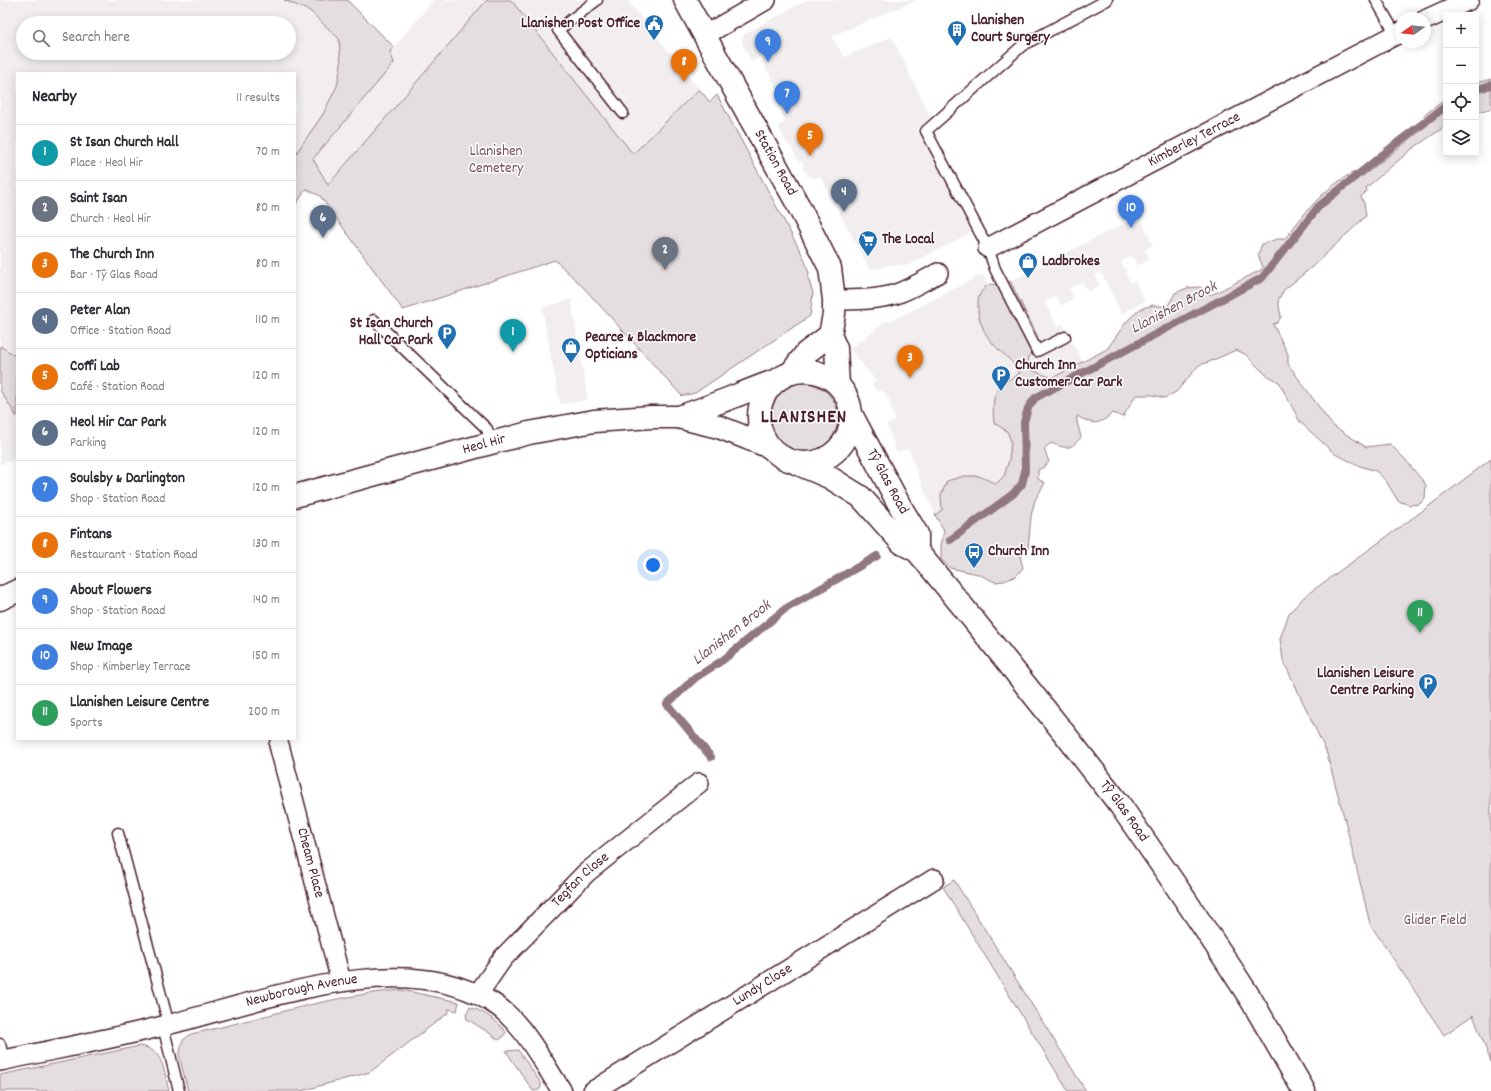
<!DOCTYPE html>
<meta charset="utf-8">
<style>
body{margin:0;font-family:Dekko,sans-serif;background:#f2f2f3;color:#2b2b33}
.controls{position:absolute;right:12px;top:12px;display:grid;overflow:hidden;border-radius:0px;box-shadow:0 2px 10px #0003}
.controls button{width:36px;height:36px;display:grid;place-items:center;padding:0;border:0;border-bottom:1px solid #e1e1e2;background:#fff;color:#2b2b33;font:20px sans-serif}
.compass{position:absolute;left:1395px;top:12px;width:36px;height:36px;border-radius:50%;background:#fff;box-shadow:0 2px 10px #0003;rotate:256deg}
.you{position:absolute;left:653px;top:565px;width:14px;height:14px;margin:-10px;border:3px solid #fff;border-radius:50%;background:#1a73e8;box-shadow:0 0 0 6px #1a73e833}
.badge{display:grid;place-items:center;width:26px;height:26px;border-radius:50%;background:#b45309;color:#fff;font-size:13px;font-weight:700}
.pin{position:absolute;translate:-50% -33px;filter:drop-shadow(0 1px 2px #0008)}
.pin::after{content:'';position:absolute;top:21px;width:14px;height:12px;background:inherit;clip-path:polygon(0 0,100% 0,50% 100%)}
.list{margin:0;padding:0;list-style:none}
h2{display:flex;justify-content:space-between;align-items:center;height:52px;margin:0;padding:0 16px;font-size:17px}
h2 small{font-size:13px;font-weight:400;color:#7c7c81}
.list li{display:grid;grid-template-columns:26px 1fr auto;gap:12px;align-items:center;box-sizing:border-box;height:56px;padding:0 16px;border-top:1px solid #e1e1e2}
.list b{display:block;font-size:15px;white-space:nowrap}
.list p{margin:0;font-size:13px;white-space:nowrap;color:#7c7c81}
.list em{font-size:13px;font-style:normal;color:#7c7c81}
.icon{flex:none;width:22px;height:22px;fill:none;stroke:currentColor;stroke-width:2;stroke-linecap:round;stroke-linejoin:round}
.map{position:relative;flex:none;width:1491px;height:1091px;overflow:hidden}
.search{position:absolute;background:#fff;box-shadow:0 2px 10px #0003;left:16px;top:16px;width:280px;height:44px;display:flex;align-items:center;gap:10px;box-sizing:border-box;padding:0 14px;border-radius:22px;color:#7c7c81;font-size:15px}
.panel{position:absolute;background:#fff;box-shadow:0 2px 10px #0003;left:16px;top:72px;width:280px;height:668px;border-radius:0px}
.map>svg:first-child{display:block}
.built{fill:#f2eeef;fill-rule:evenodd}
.green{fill:#e5dee0;stroke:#987e86}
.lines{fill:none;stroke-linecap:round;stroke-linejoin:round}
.stream{stroke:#91787e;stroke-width:8}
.lane-casing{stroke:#4a1f2b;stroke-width:13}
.street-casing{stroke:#4a1f2b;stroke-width:22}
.secondary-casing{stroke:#4a1f2b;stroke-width:25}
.lane{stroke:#fff;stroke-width:10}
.street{stroke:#fff;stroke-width:19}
.secondary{stroke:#fff;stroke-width:22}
.labels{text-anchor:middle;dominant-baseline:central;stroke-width:3;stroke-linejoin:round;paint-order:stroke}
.poi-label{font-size:15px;font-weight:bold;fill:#4a1f2b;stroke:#fff;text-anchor:start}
.street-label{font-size:15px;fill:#4a1f2b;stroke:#fff}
.park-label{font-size:15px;fill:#714f58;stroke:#fff}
.water-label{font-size:16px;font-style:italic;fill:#74535c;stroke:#fff}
.district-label{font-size:19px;font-weight:bold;letter-spacing:1px;fill:#4a1f2b;stroke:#fff}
</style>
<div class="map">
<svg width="1491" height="1091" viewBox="0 0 1491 1091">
<rect width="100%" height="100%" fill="#fff"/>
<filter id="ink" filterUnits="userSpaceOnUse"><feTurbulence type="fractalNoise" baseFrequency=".025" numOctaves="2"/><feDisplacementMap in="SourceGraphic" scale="8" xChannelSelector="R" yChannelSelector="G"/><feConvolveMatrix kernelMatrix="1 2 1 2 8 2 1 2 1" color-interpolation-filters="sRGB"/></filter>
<g filter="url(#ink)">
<!-- built -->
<g class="built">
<path d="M 0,0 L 284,0 L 310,11 L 339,40 L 341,65 L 337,86 L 324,114 L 295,155 L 295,73 L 17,73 L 17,458 L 0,465 ZM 23,23 L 289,23 L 289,53 L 23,53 Z"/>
<polygon points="434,0 487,0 328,185 313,159 393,63 390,51"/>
<polygon points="511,0 627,0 699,89 633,154"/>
<polygon points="807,0 917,0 832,36 844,57 892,37 929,114 932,116 917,130 972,232 909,265 887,265 881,268 873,268 870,270 820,176 814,179 812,176 809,177 802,167 804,165 802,161 799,162 790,145 788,145 778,126 786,122 779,108 785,104 760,57 751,61 742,43 743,35"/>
<polygon points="1139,216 1153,245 1145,250 1150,259 1137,266 1132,256 1121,262 1127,272 1125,273 1131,283 1135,281 1145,301 1122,314 1101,272 1095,275 1100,285 1088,292 1082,282 1069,289 1074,298 1061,306 1056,296 1045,302 1057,327 1063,324 1083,362 1032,389 1013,411 1009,460 1002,491 961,500 935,515 918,475 909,449 896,452 887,424 895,421 888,397 881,389 877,392 872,385 876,381 850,349 887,320 889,322 983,274 991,291"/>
<polygon points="571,299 588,400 560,404 542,308"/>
</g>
<!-- green -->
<g class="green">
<polygon points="284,0 347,0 394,47 390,51 394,63 313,159 328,185 487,0 511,0 633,154 699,89 710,102 717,95 804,258 809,273 808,278 813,293 810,316 695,393 682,396 583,287 555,260 403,310 320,196 306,189 295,206 295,155 323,114 337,86 341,65 339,39 310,11"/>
<polygon points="1491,79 1491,109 1476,112 1476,83"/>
<path d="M 1446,99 L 1446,126 L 1412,149 L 1366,188 L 1367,191 L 1361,197 L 1364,203 L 1366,216 L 1312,267 L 1284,290 L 1278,300 L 1281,317 L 1277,323 L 1273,324 L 1288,354 L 1288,364 L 1332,425 L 1366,447 L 1390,444 L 1405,459 L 1426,485 L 1425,498 L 1420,504 L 1410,505 L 1398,501 L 1386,481 L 1376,471 L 1360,466 L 1335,454 L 1300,422 L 1279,382 L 1265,374 L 1245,354 L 1236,350 L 1209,362 L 1199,365 L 1176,392 L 1164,398 L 1153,395 L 1136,395 L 1123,417 L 1113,413 C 1098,426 1093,425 1077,416 L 1077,422 L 1081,437 C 1071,450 1066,449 1051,443 L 1044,449 L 1049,462 L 1044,467 L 1038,470 L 1038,479 L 1045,483 L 1035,500 L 1031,516 L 1028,550 L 1020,556 L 1023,568 L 1016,576 L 1004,581 L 995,582 L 978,574 L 950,568 L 941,559 L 941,546 L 944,530 L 935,515 L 942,510 L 941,495 L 947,481 L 964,476 L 979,476 L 996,484 L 1004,476 L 1009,460 L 1011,441 L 1007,431 L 994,423 C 993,408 991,394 1003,383 C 1006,380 1015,377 1020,373 C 1015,364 1007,357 999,350 C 986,338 977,321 978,304 C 978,294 982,289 990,284 C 997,285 1004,285 1010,281 L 1037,335 L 1036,341 L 1028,360 L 1032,370 L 1052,378 L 1107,349 L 1127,321 L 1140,309 L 1153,305 L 1167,307 L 1175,293 L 1187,288 L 1200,287 L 1211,295 L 1261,270 L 1263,267 L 1258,255 L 1262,244 L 1277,239 L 1285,239 C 1304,213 1325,187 1354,172 L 1362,174 L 1363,176 L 1428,125 L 1424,115 Z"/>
<polygon points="0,346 17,357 17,417 0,390"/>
<circle cx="803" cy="418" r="35"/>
<polygon points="1491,459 1491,1062 1473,1015 1444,1035 1370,924 1346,824 1326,751 1283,660 1280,639 1289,613 1305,596 1425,509"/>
<polygon points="954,880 1086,1091 1068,1091 943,887"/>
<path d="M 402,990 L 459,1002 L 457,1011 L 449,1009 L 448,1013 L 370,1072 L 301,1091 L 188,1091 L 179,1055 L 183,1040 L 191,1034 C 261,1019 330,995 402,990 Z"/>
<path d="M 470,1007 C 485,1012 496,1020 506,1032 L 502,1038 L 498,1040 L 491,1034 L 467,1019 L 466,1015 Z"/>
<path d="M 140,1046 C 164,1049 164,1072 169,1091 L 0,1091 L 0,1075 Z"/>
<polygon points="518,1050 541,1083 541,1087 539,1090 533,1091 506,1051"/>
</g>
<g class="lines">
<!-- stream -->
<g class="stream">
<polyline points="1476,90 1491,85"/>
<polyline points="950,540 1013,494 1022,484 1025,471 1024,422 1028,408 1035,398 1262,278 1319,206 1397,143 1446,106"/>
<polyline points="711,757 667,704 695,678 723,660 785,609 877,556"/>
</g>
<!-- lane casing -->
<g class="lane-casing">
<g id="lane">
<polyline points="597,0 558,30 623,113"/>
<polyline points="1376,0 1396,35"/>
<polyline points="374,320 487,429 491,443"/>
<polyline points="1065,337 1037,351 995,269 988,248 926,131 1023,45 1107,0"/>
<polyline points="118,833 169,1025"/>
<polyline points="163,1026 179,1091"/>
<polyline points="0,1044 4,1060"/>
</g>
</g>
<!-- street casing -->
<g class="street-casing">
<g id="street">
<polyline points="1425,20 1469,0"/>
<polyline points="705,35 766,0"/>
<path id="s1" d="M 988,248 L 1401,32"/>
<path d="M 834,300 C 855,300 877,300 896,294 C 911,289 925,280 938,273"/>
<path id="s2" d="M 279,745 L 341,981"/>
<path id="s3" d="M 478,994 L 503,958 L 586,873 L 699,783"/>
<path id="s4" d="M 0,1061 C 56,1049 112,1039 167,1025 C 260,1002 398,947 488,1000 C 521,1018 541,1060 562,1091"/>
<path id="s5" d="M 593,1091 L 934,879"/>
</g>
</g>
<!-- secondary casing -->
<g class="secondary-casing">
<g id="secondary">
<path id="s6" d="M 685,0 L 797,203 L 830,268 L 834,300 L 834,314 L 830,335 L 836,348 L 838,385"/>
<circle cx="805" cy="417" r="46"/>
<polyline points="791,373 806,353 830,335"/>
<path id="s7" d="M 851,414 L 900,506 L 917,534 L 917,551"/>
<path d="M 679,417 C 712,406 744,392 777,380"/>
<path id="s8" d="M 796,463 L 829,477 L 861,497 L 902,543 L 917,551 L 964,608 L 1068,738 L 1120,805 L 1174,883 L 1223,956 L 1252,1001 L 1304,1091"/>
<path id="s9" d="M 295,496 L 491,443 L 529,433 L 594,421 L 651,417 L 678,417 L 719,427 L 770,447"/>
<polyline points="0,599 17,591"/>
</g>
</g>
<!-- lane -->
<use href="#lane" class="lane"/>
<!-- street -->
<use href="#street" class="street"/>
<!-- secondary -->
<use href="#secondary" class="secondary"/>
</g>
</g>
<!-- icons -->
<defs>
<g id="civic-pin" transform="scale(1)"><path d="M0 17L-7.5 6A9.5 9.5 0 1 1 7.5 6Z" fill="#1f6fb2" stroke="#fff"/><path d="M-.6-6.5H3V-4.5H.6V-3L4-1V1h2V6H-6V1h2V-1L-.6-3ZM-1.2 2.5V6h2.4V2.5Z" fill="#fff"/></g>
<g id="building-pin" transform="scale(1)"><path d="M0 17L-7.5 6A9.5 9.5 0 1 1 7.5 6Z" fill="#1f6fb2" stroke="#fff"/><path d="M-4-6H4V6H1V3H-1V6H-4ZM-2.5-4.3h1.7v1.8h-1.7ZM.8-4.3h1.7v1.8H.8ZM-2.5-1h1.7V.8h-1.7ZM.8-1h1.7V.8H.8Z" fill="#fff"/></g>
<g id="supermarket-pin" transform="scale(1)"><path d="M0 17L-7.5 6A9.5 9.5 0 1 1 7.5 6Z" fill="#1f6fb2" stroke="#fff"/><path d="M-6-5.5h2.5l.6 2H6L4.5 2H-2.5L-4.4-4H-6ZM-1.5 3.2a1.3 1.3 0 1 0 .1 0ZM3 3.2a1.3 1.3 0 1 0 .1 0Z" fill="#fff"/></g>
<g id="shop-pin" transform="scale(1)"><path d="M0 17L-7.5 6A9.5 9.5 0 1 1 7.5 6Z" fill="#1f6fb2" stroke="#fff"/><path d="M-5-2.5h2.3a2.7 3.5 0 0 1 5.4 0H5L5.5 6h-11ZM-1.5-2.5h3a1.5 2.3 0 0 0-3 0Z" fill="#fff"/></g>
<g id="parking-pin" transform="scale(1)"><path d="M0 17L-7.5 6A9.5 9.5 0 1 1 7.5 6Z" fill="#1f6fb2" stroke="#fff"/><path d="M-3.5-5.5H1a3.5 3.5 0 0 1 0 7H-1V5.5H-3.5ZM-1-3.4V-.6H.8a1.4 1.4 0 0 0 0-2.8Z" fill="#fff"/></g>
<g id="bus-pin" transform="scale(1)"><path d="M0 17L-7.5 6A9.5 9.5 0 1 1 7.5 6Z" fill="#1f6fb2" stroke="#fff"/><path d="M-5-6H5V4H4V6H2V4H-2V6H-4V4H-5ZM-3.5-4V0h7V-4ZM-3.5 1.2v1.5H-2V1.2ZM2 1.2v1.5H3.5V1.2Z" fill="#fff"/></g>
</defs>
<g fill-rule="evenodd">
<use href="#civic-pin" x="654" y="24"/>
<use href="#building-pin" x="957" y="30"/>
<use href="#supermarket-pin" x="868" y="240"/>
<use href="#shop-pin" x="1028" y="262"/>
<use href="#parking-pin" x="447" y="333"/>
<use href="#shop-pin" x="571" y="347"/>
<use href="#parking-pin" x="1001" y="375"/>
<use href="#bus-pin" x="974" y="552"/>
<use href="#parking-pin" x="1428" y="683"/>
</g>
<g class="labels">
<!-- poi labels -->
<g class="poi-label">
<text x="971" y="21">Llanishen<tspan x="971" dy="17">Court Surgery</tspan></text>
<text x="640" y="24" text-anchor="end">Llanishen Post Office</text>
<text x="882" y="240">The Local</text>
<text x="1042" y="262">Ladbrokes</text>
<text x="433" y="324" text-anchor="end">St Isan Church<tspan x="433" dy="17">Hall Car Park</tspan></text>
<text x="585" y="338">Pearce &amp; Blackmore<tspan x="585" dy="17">Opticians</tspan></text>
<text x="1015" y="366">Church Inn<tspan x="1015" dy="17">Customer Car Park</tspan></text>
<text x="988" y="552">Church Inn</text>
<text x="1414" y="674" text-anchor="end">Llanishen Leisure<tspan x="1414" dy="17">Centre Parking</tspan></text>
</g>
<!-- street labels -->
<g class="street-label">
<text stroke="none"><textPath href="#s1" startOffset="233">Kimberley Terrace</textPath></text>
<text stroke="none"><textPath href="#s6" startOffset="186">Station Road</textPath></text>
<text stroke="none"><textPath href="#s9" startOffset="196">Heol Hir</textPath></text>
<text stroke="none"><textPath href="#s7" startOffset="77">Tŷ Glas Road</textPath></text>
<text stroke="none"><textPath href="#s8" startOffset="485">Tŷ Glas Road</textPath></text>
<text stroke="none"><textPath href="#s2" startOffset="122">Cheam Place</textPath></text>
<text stroke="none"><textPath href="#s3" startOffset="154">Tegfan Close</textPath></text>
<text stroke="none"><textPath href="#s5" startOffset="200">Lundy Close</textPath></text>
<text stroke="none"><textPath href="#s4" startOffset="310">Newborough Avenue</textPath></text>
</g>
<!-- park labels -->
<g class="park-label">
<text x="496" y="152">Llanishen<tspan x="496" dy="17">Cemetery</tspan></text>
<text x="1435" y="921">Glider Field</text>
</g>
<!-- water labels -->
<g class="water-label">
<text transform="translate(1174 308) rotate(-28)">Llanishen Brook</text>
<text transform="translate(732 633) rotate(-38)">Llanishen Brook</text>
</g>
<!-- district labels -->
<g class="district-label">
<text x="804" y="418">LLANISHEN</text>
</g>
</g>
</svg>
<div class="controls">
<button>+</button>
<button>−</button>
<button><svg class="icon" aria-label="locate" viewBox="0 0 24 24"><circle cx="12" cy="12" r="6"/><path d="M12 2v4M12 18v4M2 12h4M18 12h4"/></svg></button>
<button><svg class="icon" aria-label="layers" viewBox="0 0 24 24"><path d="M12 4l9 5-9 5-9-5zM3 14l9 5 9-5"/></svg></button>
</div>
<svg class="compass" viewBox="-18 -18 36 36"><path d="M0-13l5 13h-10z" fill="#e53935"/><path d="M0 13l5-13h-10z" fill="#7c7c81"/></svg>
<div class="you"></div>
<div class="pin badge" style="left:513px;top:352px;background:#0f9aa8">1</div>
<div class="pin badge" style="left:665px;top:270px;background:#6b7280">2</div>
<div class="pin badge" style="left:910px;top:378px;background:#e8710a">3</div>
<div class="pin badge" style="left:844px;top:212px;background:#5c6f8a">4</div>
<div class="pin badge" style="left:810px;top:156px;background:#e8710a">5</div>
<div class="pin badge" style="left:323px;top:238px;background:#5c6f8a">6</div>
<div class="pin badge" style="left:787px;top:114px;background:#3f7fe0">7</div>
<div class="pin badge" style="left:684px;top:82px;background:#e8710a">8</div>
<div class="pin badge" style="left:768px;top:62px;background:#3f7fe0">9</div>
<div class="pin badge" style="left:1131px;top:228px;background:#3f7fe0">10</div>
<div class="pin badge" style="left:1420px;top:633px;background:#2e9e5b">11</div>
<div class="search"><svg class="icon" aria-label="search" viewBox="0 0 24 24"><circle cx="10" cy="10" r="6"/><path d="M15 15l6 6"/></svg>Search here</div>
<section class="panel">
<h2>Nearby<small>11 results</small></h2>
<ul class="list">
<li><span class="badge" style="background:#0f9aa8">1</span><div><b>St Isan Church Hall</b><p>Place · Heol Hir</p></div><em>70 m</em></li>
<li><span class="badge" style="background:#6b7280">2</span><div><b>Saint Isan</b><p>Church · Heol Hir</p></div><em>80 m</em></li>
<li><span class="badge" style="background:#e8710a">3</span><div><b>The Church Inn</b><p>Bar · Tŷ Glas Road</p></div><em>80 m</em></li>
<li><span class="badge" style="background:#5c6f8a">4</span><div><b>Peter Alan</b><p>Office · Station Road</p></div><em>110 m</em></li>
<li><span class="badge" style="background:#e8710a">5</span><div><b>Coffi Lab</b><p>Café · Station Road</p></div><em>120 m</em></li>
<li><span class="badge" style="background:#5c6f8a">6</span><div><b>Heol Hir Car Park</b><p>Parking</p></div><em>120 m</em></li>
<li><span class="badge" style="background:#3f7fe0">7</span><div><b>Soulsby &amp; Darlington</b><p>Shop · Station Road</p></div><em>120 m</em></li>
<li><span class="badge" style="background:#e8710a">8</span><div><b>Fintans</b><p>Restaurant · Station Road</p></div><em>130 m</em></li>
<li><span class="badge" style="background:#3f7fe0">9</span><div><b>About Flowers</b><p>Shop · Station Road</p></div><em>140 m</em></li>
<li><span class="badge" style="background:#3f7fe0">10</span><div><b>New Image</b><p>Shop · Kimberley Terrace</p></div><em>150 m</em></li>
<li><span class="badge" style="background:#2e9e5b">11</span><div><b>Llanishen Leisure Centre</b><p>Sports</p></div><em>200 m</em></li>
</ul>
</section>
</div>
